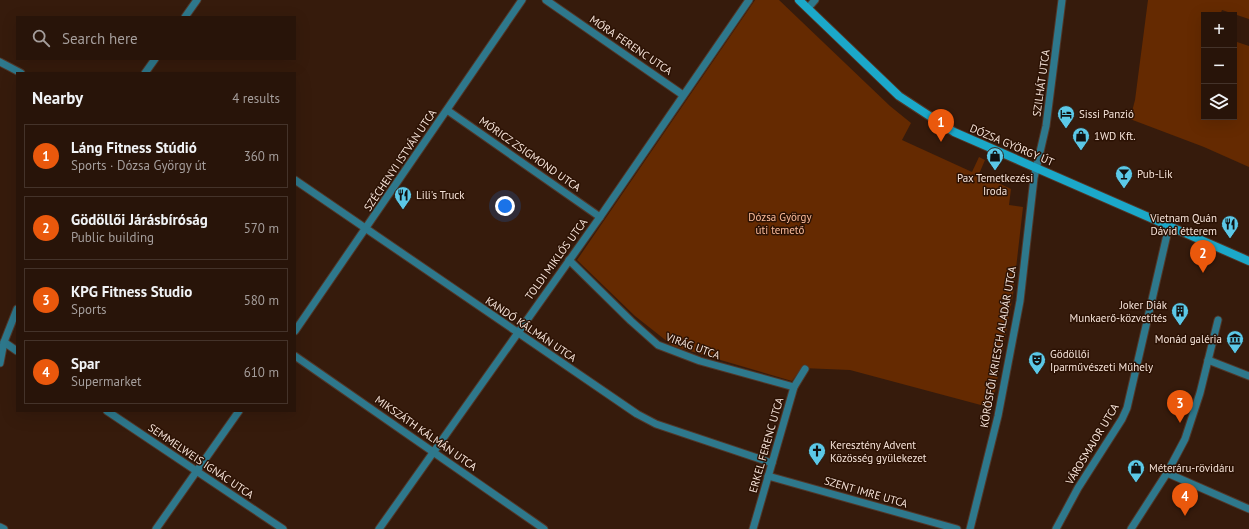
<!DOCTYPE html>
<meta charset="utf-8">
<style>
body{margin:0;font-family:"PT Sans",sans-serif;background:#342117;color:#f1f3f6}
.controls{position:absolute;right:12px;top:12px;display:grid;overflow:hidden;border-radius:0px;box-shadow:0 4px 16px #0002}
.controls button{width:36px;height:36px;display:grid;place-items:center;padding:0;border:0;border-bottom:1px solid #44332a;background:#281409;color:#f1f3f6;font:20px sans-serif}
.you{position:absolute;left:505px;top:206px;width:14px;height:14px;margin:-10px;border:3px solid #fff;border-radius:50%;background:#1a73e8;box-shadow:0 0 0 6px #1a73e833}
.badge{display:grid;place-items:center;width:26px;height:26px;border-radius:50%;background:#ea580c;color:#fff;font-size:13px;font-weight:700}
.pin{position:absolute;translate:-50% -33px;filter:drop-shadow(0 1px 2px #0008)}
.pin::after{content:'';position:absolute;top:21px;width:14px;height:12px;background:inherit;clip-path:polygon(0 0,100% 0,50% 100%)}
.list{margin:0;padding:0;list-style:none}
h2{display:flex;justify-content:space-between;align-items:center;height:52px;margin:0;padding:0 16px;font-size:17px}
h2 small{font-size:13px;font-weight:400;color:#a59e9c}
.list li{display:grid;grid-template-columns:26px 1fr auto;gap:12px;align-items:center;box-sizing:border-box;height:64px;margin:0 8px 8px;padding:0 8px;border:1px solid #44332a;border-radius:0px}
.list b{display:block;font-size:15px;white-space:nowrap}
.list p{margin:0;font-size:13px;white-space:nowrap;color:#a59e9c}
.list em{font-size:13px;font-style:normal;color:#a59e9c}
.icon{flex:none;width:22px;height:22px;fill:none;stroke:currentColor;stroke-width:2;stroke-linecap:round;stroke-linejoin:round}
.map{position:relative;flex:none;width:1249px;height:529px;overflow:hidden}
.search{position:absolute;background:#281409;box-shadow:0 4px 16px #0002;left:16px;top:16px;width:280px;height:44px;display:flex;align-items:center;gap:10px;box-sizing:border-box;padding:0 14px;border-radius:0px;color:#a59e9c;font-size:15px}
.panel{position:absolute;background:#281409;box-shadow:0 4px 16px #0002;left:16px;top:72px;width:280px;height:340px;border-radius:0px}
.map>svg:first-child{display:block}
.green{fill:#652a01}
.lines{fill:none;stroke-linecap:round;stroke-linejoin:round}
.street-casing{stroke:#513729;stroke-width:9}
.secondary-casing{stroke:#513729;stroke-width:10}
.street{stroke:#2e788c;stroke-width:7}
.secondary{stroke:#1ba8c9;stroke-width:8}
.labels{text-anchor:middle;dominant-baseline:central;stroke-width:3;stroke-linejoin:round;paint-order:stroke}
.street-label{font-size:11px;fill:#f6e3d9;stroke:#2c1204}
.poi-label{font-size:11px;fill:#f6e3d9;stroke:#2c1204;text-anchor:start}
.park-label{font-size:11px;fill:#fcbc9b;stroke:#2c1204}
</style>
<div class="map">
<svg width="1249" height="529" viewBox="0 0 1249 529">
<rect width="100%" height="100%" fill="#361b0c"/>
<!-- green -->
<g class="green">
<polygon points="755,0 779,0 890,106 911,123 902,140 972,172 979,157 985,160 979,174 1011,189 1009,205 1023,207 1013,295 992,408 850,370 802,368 792,381 673,346 635,316 577,260"/>
<polygon points="1148,0 1249,0 1249,19 1222,10 1220,15 1204,15 1204,117 1234,117 1234,41 1249,46 1249,167 1204,147 1130,119 1135,100"/>
</g>
<g class="lines">
<!-- street casing -->
<g class="street-casing">
<g id="street">
<polyline points="546,0 683,95"/>
<polyline points="808,8 815,0"/>
<polyline points="185,17 197,0"/>
<polyline points="0,62 21,73"/>
<polyline points="145,73 155,59"/>
<polyline points="447,110 600,217"/>
<polyline points="295,180 637,414 656,424 772,463"/>
<polyline points="569,260 631,321 658,345 700,361 794,387"/>
<polyline points="295,331 522,0"/>
<polyline points="4,342 17,351"/>
<polyline points="295,356 544,529"/>
<polyline points="1208,360 1249,376"/>
<polyline points="0,363 4,342 17,309"/>
<polyline points="107,411 283,529"/>
<polyline points="1167,473 1249,509"/>
<polyline points="768,476 957,529"/>
<polyline points="0,527 4,529"/>
<polyline points="156,529 239,411"/>
<polyline points="379,529 600,217 749,0"/>
<polyline points="753,529 794,387 805,369"/>
<polyline points="970,529 998,416 1020,301 1034,178 1046,126 1062,0"/>
<polyline points="1056,529 1078,488 1122,419 1127,408 1169,226"/>
<polyline points="1131,529 1167,473 1185,439 1200,393 1218,320"/>
</g>
</g>
<!-- secondary casing -->
<g class="secondary-casing">
<polyline id="secondary" points="799,0 899,96 954,132 1249,261"/>
</g>
<!-- street -->
<use href="#street" class="street"/>
<!-- secondary -->
<use href="#secondary" class="secondary"/>
</g>
<!-- icons -->
<defs>
<g id="hotel-pin" transform="scale(0.9)"><path d="M0 17L-7.5 6A9.5 9.5 0 1 1 7.5 6Z" fill="#5bc8e7" stroke="#2c1204"/><path d="M-6-4.5h1.5V1H6V5H4.5V3h-9V5H-6ZM-4 0a1.8 1.8 0 1 1 3.6 0ZM.5 0V-2.5h3Q6-2.5 6 0Z" fill="#111"/></g>
<g id="shop-pin" transform="scale(0.9)"><path d="M0 17L-7.5 6A9.5 9.5 0 1 1 7.5 6Z" fill="#5bc8e7" stroke="#2c1204"/><path d="M-5-2.5h2.3a2.7 3.5 0 0 1 5.4 0H5L5.5 6h-11ZM-1.5-2.5h3a1.5 2.3 0 0 0-3 0Z" fill="#111"/></g>
<g id="bar-pin" transform="scale(0.9)"><path d="M0 17L-7.5 6A9.5 9.5 0 1 1 7.5 6Z" fill="#5bc8e7" stroke="#2c1204"/><path d="M-6-5H6L.8 .8V4.5H3.5V6h-7V4.5H-.8V.8Z" fill="#111"/></g>
<g id="restaurant-pin" transform="scale(0.9)"><path d="M0 17L-7.5 6A9.5 9.5 0 1 1 7.5 6Z" fill="#5bc8e7" stroke="#2c1204"/><path d="M-5-6h1v4h1v-4h1v4h1v-4h1v5L-1.5 .5V6h-2V.5L-5-1ZM5-6V6H3V1.5H1.5Q1.5-4 5-6Z" fill="#111"/></g>
<g id="building-pin" transform="scale(0.9)"><path d="M0 17L-7.5 6A9.5 9.5 0 1 1 7.5 6Z" fill="#5bc8e7" stroke="#2c1204"/><path d="M-4-6H4V6H1V3H-1V6H-4ZM-2.5-4.3h1.7v1.8h-1.7ZM.8-4.3h1.7v1.8H.8ZM-2.5-1h1.7V.8h-1.7ZM.8-1h1.7V.8H.8Z" fill="#111"/></g>
<g id="museum-pin" transform="scale(0.9)"><path d="M0 17L-7.5 6A9.5 9.5 0 1 1 7.5 6Z" fill="#5bc8e7" stroke="#2c1204"/><path d="M0-6L6-3V-2H-6V-3ZM-5-1h2V3h-2ZM-1-1h2V3h-2ZM3-1h2V3H3ZM-6 4H6V6H-6Z" fill="#111"/></g>
<g id="theatre-pin" transform="scale(0.9)"><path d="M0 17L-7.5 6A9.5 9.5 0 1 1 7.5 6Z" fill="#5bc8e7" stroke="#2c1204"/><path d="M-5-5.5Q0-4 5-5.5V0Q5 5 0 6Q-5 5-5 0ZM-3.3-2.5H-1v1.5H-3.3ZM1-2.5H3.3v1.5H1ZM-2.8 1Q0 5.5 2.8 1Z" fill="#111"/></g>
<g id="church-pin" transform="scale(0.9)"><path d="M0 17L-7.5 6A9.5 9.5 0 1 1 7.5 6Z" fill="#5bc8e7" stroke="#2c1204"/><path d="M-1.2-6h2.4v3.5h3.3v2.4h-3.3V6h-2.4V-.1h-3.3v-2.4h3.3Z" fill="#111"/></g>
</defs>
<g fill-rule="evenodd">
<use href="#hotel-pin" x="1066" y="114"/>
<use href="#shop-pin" x="1081" y="136"/>
<use href="#shop-pin" x="995" y="156"/>
<use href="#bar-pin" x="1124" y="174"/>
<use href="#restaurant-pin" x="403" y="195"/>
<use href="#restaurant-pin" x="1230" y="224"/>
<use href="#building-pin" x="1180" y="311"/>
<use href="#museum-pin" x="1235" y="339"/>
<use href="#theatre-pin" x="1037" y="360"/>
<use href="#church-pin" x="817" y="451"/>
<use href="#shop-pin" x="1136" y="468"/>
</g>
<g class="labels">
<!-- street labels -->
<g class="street-label">
<text transform="translate(631 45) rotate(34)">MÓRA FERENC UTCA</text>
<text transform="translate(1041 83) rotate(-82)">SZILHÁT UTCA</text>
<text transform="translate(1012 145) rotate(23)">DÓZSA GYÖRGY ÚT</text>
<text transform="translate(530 154) rotate(35)">MÓRICZ ZSIGMOND UTCA</text>
<text transform="translate(400 160) rotate(-56)">SZÉCHENYI ISTVÁN UTCA</text>
<text transform="translate(556 259) rotate(-54)">TOLDI MIKLÓS UTCA</text>
<text transform="translate(531 329) rotate(34)">KANDÓ KÁLMÁN UTCA</text>
<text transform="translate(693 346) rotate(20)">VIRÁG UTCA</text>
<text transform="translate(998 347) rotate(-80)">KÖRÖSFŐI KRIESCH ALADÁR UTCA</text>
<text transform="translate(426 433) rotate(35)">MIKSZÁTH KÁLMÁN UTCA</text>
<text transform="translate(1092 444) rotate(-59)">VÁROSMAJOR UTCA</text>
<text transform="translate(766 445) rotate(-74)">ERKEL FERENC UTCA</text>
<text transform="translate(201 461) rotate(34)">SEMMELWEIS IGNÁC UTCA</text>
<text transform="translate(866 492) rotate(16)">SZENT IMRE UTCA</text>
</g>
<!-- poi labels -->
<g class="poi-label">
<text x="1079" y="114">Sissi Panzió</text>
<text x="1094" y="136">1WD Kft.</text>
<text x="1137" y="174">Pub-Lik</text>
<text x="995" y="178" text-anchor="middle">Pax Temetkezési<tspan x="995" dy="13">Iroda</tspan></text>
<text x="416" y="195">Lili's Truck</text>
<text x="1217" y="218" text-anchor="end">Vietnam Quán<tspan x="1217" dy="13">Dávid étterem</tspan></text>
<text x="1167" y="305" text-anchor="end">Joker Diák<tspan x="1167" dy="13">Munkaerő-közvetítés</tspan></text>
<text x="1222" y="339" text-anchor="end">Monád galéria</text>
<text x="1050" y="354">Gödöllői<tspan x="1050" dy="13">Iparművészeti Műhely</tspan></text>
<text x="830" y="445">Keresztény Advent<tspan x="830" dy="13">Közösség gyülekezet</tspan></text>
<text x="1149" y="468">Méteráru-rövidáru</text>
</g>
<!-- park labels -->
<g class="park-label">
<text x="780" y="217">Dózsa György<tspan x="780" dy="13">úti temető</tspan></text>
</g>
</g>
</svg>
<div class="controls">
<button>+</button>
<button>−</button>
<button><svg class="icon" aria-label="layers" viewBox="0 0 24 24"><path d="M12 4l9 5-9 5-9-5zM3 14l9 5 9-5"/></svg></button>
</div>
<div class="you"></div>
<div class="pin badge" style="left:941px;top:142px">1</div>
<div class="pin badge" style="left:1203px;top:273px">2</div>
<div class="pin badge" style="left:1180px;top:423px">3</div>
<div class="pin badge" style="left:1185px;top:516px">4</div>
<div class="search"><svg class="icon" aria-label="search" viewBox="0 0 24 24"><circle cx="10" cy="10" r="6"/><path d="M15 15l6 6"/></svg>Search here</div>
<section class="panel">
<h2>Nearby<small>4 results</small></h2>
<ul class="list">
<li><span class="badge">1</span><div><b>Láng Fitness Stúdió</b><p>Sports · Dózsa György út</p></div><em>360 m</em></li>
<li><span class="badge">2</span><div><b>Gödöllői Járásbíróság</b><p>Public building</p></div><em>570 m</em></li>
<li><span class="badge">3</span><div><b>KPG Fitness Studio</b><p>Sports</p></div><em>580 m</em></li>
<li><span class="badge">4</span><div><b>Spar</b><p>Supermarket</p></div><em>610 m</em></li>
</ul>
</section>
</div>
